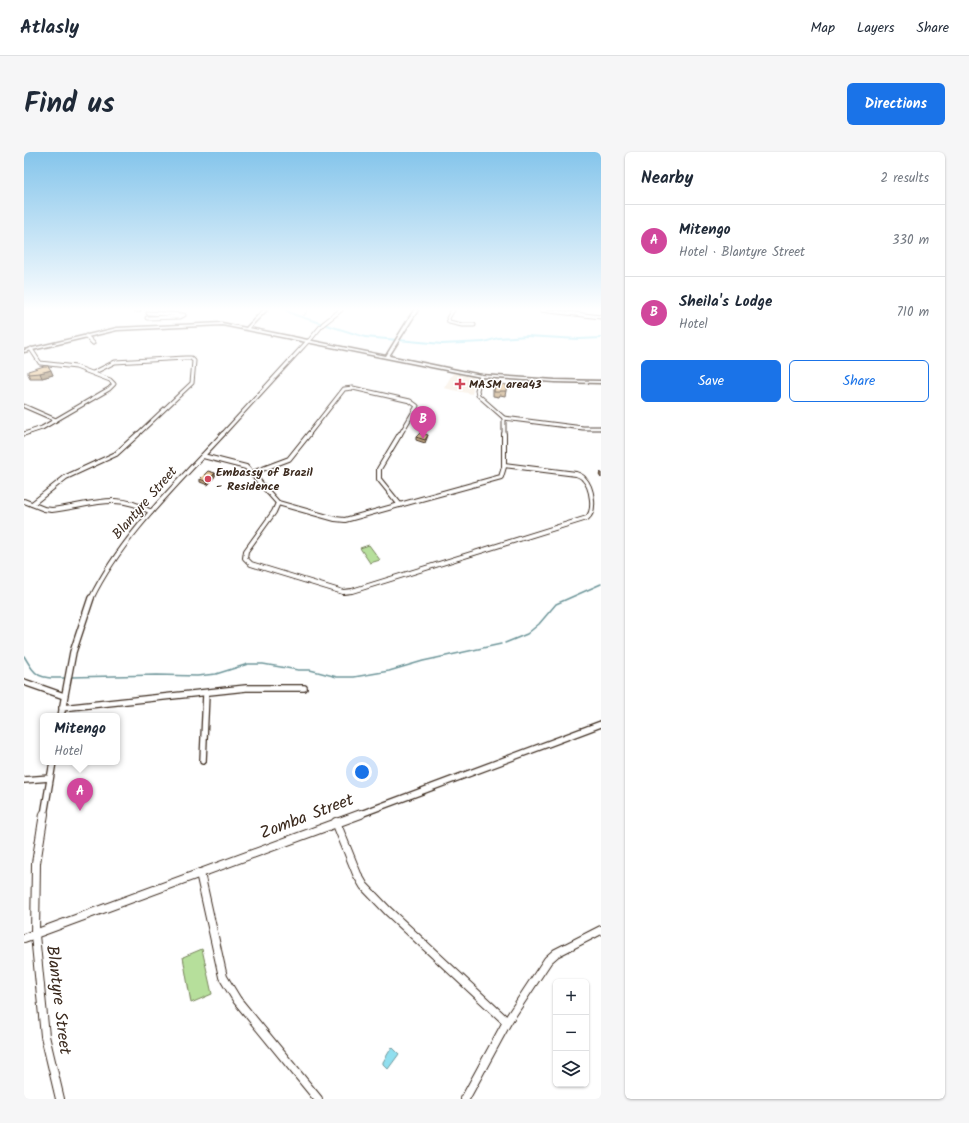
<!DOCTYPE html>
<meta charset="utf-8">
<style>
body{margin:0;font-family:Kalam,sans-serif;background:#f6f6f7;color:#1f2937}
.controls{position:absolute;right:12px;bottom:12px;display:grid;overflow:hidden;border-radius:6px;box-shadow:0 1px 3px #0004}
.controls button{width:36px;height:36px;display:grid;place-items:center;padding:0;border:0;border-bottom:1px solid #e0e1e3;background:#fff;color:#1f2937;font:20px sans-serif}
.you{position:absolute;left:338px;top:620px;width:14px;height:14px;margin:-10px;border:3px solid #fff;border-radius:50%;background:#1a73e8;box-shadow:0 0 0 6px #1a73e833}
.badge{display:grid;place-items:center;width:26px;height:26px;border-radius:50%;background:#1a73e8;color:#fff;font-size:13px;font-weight:700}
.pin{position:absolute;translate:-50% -33px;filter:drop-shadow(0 1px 2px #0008)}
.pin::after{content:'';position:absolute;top:21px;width:14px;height:12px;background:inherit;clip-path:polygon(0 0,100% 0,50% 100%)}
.popup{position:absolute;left:16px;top:561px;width:80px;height:52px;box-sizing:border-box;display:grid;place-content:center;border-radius:6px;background:#fff;filter:drop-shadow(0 1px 3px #0005);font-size:13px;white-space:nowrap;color:#747a83}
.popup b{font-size:15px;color:#1f2937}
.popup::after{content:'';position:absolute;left:50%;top:100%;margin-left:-8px;border:8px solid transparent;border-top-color:#fff}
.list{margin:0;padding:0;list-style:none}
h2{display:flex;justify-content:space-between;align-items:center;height:52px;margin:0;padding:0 16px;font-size:17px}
h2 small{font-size:13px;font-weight:400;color:#747a83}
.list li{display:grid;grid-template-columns:26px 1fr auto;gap:12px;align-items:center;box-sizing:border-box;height:72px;padding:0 16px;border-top:1px solid #e0e1e3}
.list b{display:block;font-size:15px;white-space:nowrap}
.list p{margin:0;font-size:13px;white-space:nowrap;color:#747a83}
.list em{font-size:13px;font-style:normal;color:#747a83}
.actions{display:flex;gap:8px;padding:12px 16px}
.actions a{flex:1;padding:9px 0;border:1px solid #1a73e8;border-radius:6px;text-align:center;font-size:14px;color:#1a73e8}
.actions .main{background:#1a73e8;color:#fff}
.icon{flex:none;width:22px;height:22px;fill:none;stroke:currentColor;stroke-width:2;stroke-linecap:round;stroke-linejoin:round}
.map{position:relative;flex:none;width:577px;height:947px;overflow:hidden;border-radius:6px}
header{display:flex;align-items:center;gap:24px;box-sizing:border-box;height:56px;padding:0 20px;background:#fff;border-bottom:1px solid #e0e1e3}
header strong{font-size:19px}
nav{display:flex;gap:22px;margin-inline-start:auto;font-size:14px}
.intro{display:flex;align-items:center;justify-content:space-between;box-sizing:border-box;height:96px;padding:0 24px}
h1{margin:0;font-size:28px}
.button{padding:10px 18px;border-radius:6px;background:#1a73e8;color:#fff;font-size:14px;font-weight:700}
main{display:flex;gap:24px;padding:0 24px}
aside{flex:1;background:#fff;border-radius:6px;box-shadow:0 1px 3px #0004}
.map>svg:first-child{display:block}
.built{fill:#f8eee1}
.green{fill:#b6df9b;stroke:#78845c}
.water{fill:#91dfef;stroke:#6f979b}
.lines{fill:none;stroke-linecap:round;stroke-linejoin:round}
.stream-far1{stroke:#6f979b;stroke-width:1}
.stream{stroke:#6f979b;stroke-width:1.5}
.river{fill:#91dfef;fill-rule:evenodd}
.minor-far3-casing{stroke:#3b2a1e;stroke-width:5}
.minor-far2-casing{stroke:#3b2a1e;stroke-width:6}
.minor-far1-casing{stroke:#3b2a1e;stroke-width:8}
.minor-casing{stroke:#3b2a1e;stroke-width:10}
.tertiary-casing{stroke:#3b2a1e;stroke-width:3}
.minor-far3{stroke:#fff;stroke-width:3}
.minor-far2{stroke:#fff;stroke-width:4}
.minor-far1{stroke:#fff;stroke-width:5.5}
.minor{stroke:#fff;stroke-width:8}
.tertiary{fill:#fff;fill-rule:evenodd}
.wall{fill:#c7ab84;stroke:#3b2a1e}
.shaded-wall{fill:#a28b6c;stroke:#3b2a1e}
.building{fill:#e7c79a;stroke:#3b2a1e}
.poi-dot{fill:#d1495b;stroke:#fff;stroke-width:1.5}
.labels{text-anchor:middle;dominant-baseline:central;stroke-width:3;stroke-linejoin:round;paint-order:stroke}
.far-poi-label{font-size:12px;font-weight:bold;fill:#3b2a1e;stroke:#fff;text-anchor:start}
.street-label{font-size:14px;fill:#3b2a1e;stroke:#fff}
.near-street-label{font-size:17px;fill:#3b2a1e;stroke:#fff}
</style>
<header>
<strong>Atlasly</strong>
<nav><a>Map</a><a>Layers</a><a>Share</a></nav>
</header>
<div class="intro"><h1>Find us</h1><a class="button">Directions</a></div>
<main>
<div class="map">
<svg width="577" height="947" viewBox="0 0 577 947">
<rect width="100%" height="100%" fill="#fff"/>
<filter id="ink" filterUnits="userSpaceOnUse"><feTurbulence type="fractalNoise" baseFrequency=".025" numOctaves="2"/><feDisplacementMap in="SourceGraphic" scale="8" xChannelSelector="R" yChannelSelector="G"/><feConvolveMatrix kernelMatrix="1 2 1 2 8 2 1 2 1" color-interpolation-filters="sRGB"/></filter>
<g filter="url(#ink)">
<!-- built -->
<polygon class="built" points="429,221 446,224 451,227 448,242 420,236"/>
<!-- green -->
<g class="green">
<polygon points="345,393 356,408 346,411 336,396"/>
<polygon points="178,797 188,842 167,851 159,805"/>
</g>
<!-- water -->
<polygon class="water" points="368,895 375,902 364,917 359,912 359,910"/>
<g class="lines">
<!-- stream-far1 -->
<polyline class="stream-far1" points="279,165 284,158"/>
<!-- stream -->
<g class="stream">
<polyline points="481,491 503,482 515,472 532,452 577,432"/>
<path d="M 0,504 C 13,526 14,526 40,526"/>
<polyline points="47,525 133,523 173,524 192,522 224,512 239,512 274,518 286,518 313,525 330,525 365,519 399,509 477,492"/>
</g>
<!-- river -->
<polygon class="river" points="259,158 264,158 274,163 341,184 418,191 460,189 474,185 503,183 555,186 577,185 577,187 555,188 503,185 474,187 460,191 418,193 341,186 271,164"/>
<!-- minor-far3 casing -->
<g class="minor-far3-casing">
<g id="minor-far3">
<polyline points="112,158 115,158"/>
<polyline points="429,158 424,166 425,170 438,173 450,173"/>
<polyline points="517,158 577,165"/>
<polyline points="123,166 156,165 160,163 124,161"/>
<polyline points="62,184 69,191"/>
<polyline points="285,189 299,172 317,158"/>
<polyline points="69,221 91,210 161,206 167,206 170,209 168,231 113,283"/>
<polyline points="457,224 453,238 454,243 480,266 559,276 577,276"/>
<polyline points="0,254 32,268"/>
<polyline points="480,266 480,283"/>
<polyline points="0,282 18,276 85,237 90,232 86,228 52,215 16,211 7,197"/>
<polyline points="198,283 284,189"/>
<polyline points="284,283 320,237 329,236 386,249 393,254 376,283"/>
</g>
</g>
<!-- minor-far2 casing -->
<g class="minor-far2-casing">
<g id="minor-far2">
<polyline points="179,304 222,315 254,351 311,367 321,368 477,325 480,315 480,282"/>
<polyline points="228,321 265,307 285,282"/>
<path d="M 0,349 L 20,357 L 28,358 C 65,354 92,339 127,360"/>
<path d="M 254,351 L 250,360 L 222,399 L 221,406 L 227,412 L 319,440 L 328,439 L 563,366 C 572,359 568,335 560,327 C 558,324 555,323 552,322 L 480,313"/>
<polyline points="8,352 42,325 92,302 114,282"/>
<polyline points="376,353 355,327 355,317 376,282"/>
<path d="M 67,447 C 97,385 153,332 199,282"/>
</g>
</g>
<!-- minor-far1 casing -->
<g class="minor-far1-casing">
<g id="minor-far1">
<polyline points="0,530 40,544"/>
<polyline points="38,556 222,536 280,536"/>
<polyline points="37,564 49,500 67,446"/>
<polyline points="179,609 182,542"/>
<polyline points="0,628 26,626"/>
<polyline points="20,663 29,610"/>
<polyline points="334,663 577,572"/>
</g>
</g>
<!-- minor casing -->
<g class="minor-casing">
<g id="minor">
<polyline points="20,662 12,711 11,783 21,884 36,947"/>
<polyline points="312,670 333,722 340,734 364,759 483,870"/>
<polyline points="176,721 199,825 213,848 294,947"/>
<polyline points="0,786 337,662"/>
<polyline points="441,947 483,870 524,808 532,801 577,778"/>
</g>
</g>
<!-- tertiary casing -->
<g class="tertiary-casing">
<polygon id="tertiary" points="239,158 243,158 225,176 362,204 390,158 394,158 365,204 457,223 531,228 577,229 577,231 531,230 457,225 198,173 93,178 0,200 0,198 93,176 198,171 222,176"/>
</g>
<!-- minor-far3 -->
<use href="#minor-far3" class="minor-far3"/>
<!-- minor-far2 -->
<use href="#minor-far2" class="minor-far2"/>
<!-- minor-far1 -->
<use href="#minor-far1" class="minor-far1"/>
<!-- minor -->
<use href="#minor" class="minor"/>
<!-- tertiary -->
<use href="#tertiary" class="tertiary"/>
</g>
<!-- wall -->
<g class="wall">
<polygon points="24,214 29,223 18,226 6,226 4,222"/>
<polygon points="471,231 482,239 481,244 476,243 475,245 469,244 469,235"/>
<polygon points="404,283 403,286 401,291 392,288 392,285"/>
<polygon points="577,320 577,326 575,323"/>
<polygon points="191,321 191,324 184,333 176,330 176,327"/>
</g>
<!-- shaded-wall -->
<g class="shaded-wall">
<polygon points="27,218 29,223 18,226 16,221"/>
<polygon points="191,321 191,324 184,333 183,330"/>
</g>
<!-- building -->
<g class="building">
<polygon points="20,214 24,214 27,218 16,221 4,222 4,219"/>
<polygon points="471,231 483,233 482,239 476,239 476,240 470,240"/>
<polygon points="396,281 404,283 401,288 392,285"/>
<polygon points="184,319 191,321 183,330 176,327"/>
</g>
</g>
<!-- sky -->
<linearGradient id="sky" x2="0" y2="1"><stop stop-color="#85c5eb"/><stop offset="0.54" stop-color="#fff"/><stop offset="1" stop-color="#fff" stop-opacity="0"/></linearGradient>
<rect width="577" height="291" fill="url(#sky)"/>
<!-- markers -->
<g class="poi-dot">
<path d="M434 226h4v4h4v4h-4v4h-4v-4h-4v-4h4z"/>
<circle cx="184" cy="327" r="4"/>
</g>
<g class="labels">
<!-- far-poi labels -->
<g class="far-poi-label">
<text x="445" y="232">MASM area43</text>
<text x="192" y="320">Embassy of Brazil<tspan x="192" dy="14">- Residence</tspan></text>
</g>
<!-- street labels -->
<g class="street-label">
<text transform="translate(121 351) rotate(-49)">Blantyre Street</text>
</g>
<!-- near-street labels -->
<g class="near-street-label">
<text transform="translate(283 665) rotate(-21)">Zomba Street</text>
<text transform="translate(34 848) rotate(83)">Blantyre Street</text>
</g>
</g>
</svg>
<div class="controls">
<button>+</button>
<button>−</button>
<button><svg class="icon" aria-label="layers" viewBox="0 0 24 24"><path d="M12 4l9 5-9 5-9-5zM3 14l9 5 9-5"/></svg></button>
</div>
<div class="you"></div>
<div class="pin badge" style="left:56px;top:659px;background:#d1479c">A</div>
<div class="popup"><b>Mitengo</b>Hotel</div>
<div class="pin badge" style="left:399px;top:287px;background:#d1479c">B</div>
</div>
<aside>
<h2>Nearby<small>2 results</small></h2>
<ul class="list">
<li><span class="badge" style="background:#d1479c">A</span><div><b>Mitengo</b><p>Hotel · Blantyre Street</p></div><em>330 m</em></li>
<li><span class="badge" style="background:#d1479c">B</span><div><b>Sheila's Lodge</b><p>Hotel</p></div><em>710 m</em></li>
</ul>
<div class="actions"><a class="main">Save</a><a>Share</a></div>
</aside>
</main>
